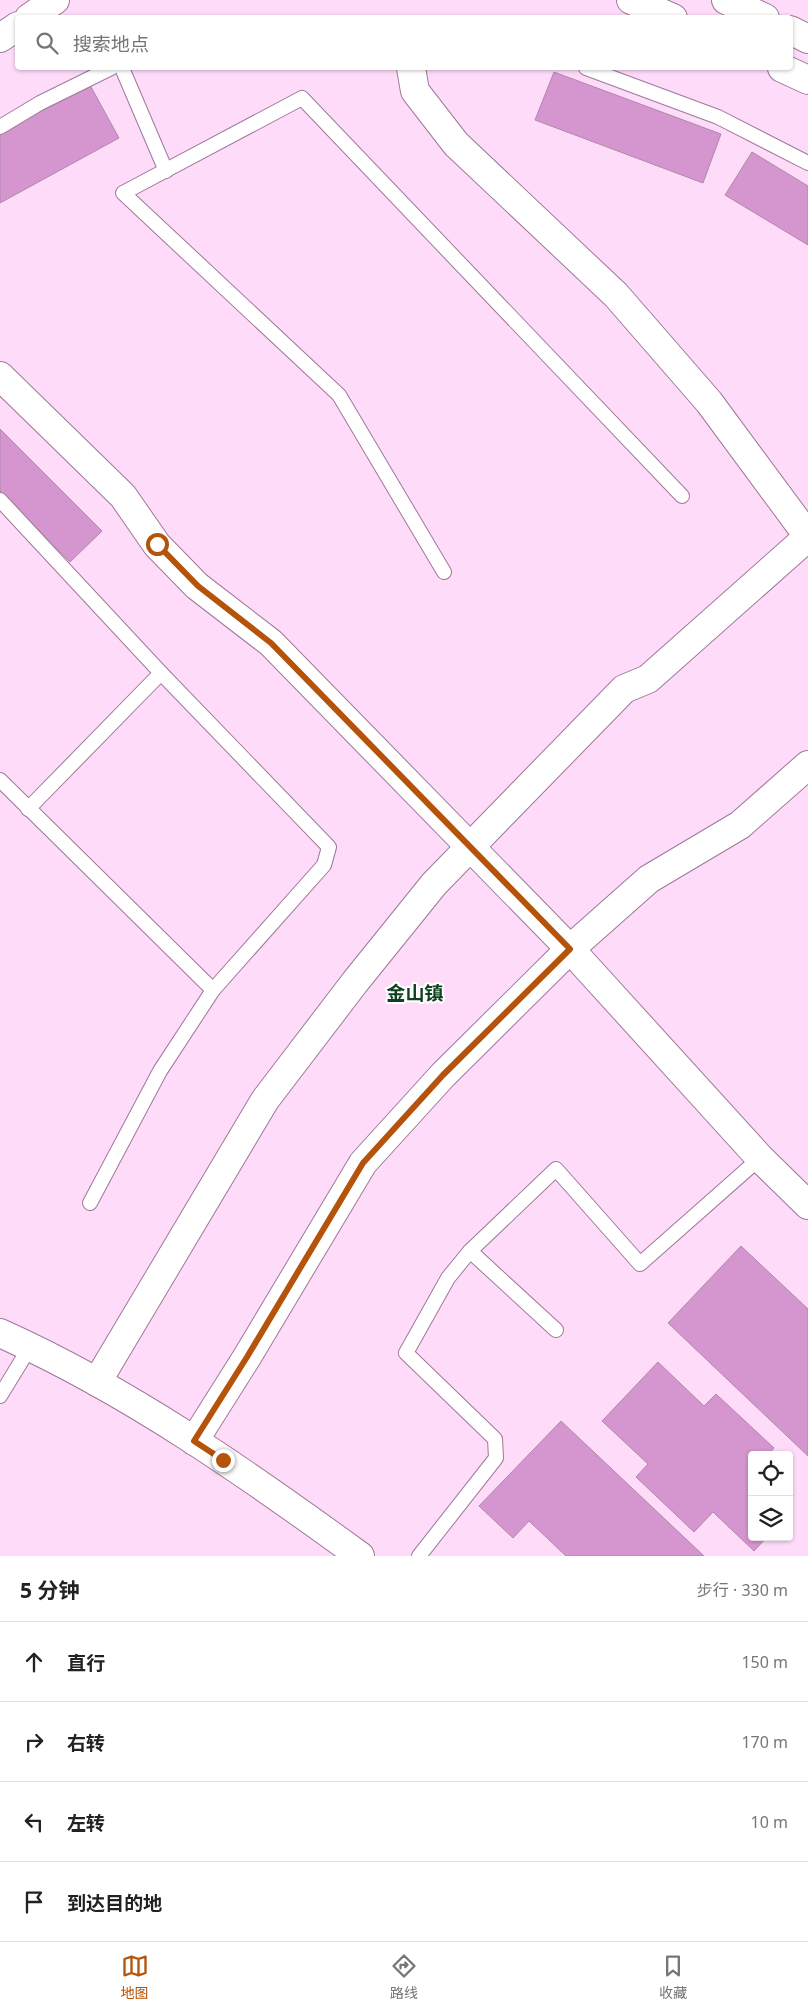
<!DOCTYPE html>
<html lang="zh">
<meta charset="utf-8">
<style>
body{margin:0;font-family:"Noto Sans","Noto Sans SC",sans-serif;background:#f2f2f2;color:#222}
.controls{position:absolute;right:15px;bottom:15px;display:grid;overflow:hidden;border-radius:5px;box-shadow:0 1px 4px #0004}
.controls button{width:45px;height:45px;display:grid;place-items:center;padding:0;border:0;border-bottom:1px solid #e0e0e0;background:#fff;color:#222;font:25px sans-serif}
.stop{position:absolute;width:15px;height:15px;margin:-11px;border:4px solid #b45309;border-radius:50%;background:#fff}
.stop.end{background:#b45309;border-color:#fff;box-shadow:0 1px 5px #0008}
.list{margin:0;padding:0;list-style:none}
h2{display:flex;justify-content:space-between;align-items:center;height:65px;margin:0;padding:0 20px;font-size:21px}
h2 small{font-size:16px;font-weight:400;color:#767676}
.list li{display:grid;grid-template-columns:32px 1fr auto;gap:15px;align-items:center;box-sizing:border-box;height:80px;padding:0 20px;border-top:1px solid #e0e0e0}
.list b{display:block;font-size:19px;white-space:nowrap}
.list em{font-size:16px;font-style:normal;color:#767676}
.icon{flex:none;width:28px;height:28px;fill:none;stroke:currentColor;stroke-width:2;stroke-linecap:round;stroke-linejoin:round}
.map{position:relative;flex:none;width:808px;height:1556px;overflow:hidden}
.search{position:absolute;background:#fff;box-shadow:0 1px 4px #0004;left:15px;right:15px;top:15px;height:55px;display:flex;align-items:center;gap:12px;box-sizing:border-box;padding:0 18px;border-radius:5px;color:#767676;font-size:19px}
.sheet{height:385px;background:#fff}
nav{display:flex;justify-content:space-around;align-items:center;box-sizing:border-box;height:70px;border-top:1px solid #e0e0e0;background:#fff;font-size:14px;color:#767676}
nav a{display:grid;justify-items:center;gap:2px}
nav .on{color:#b45309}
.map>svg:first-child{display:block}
.building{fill:#d595ce;stroke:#af89ab}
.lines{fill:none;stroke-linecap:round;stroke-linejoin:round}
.lane-casing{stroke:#9e7899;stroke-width:16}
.street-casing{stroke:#9e7899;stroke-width:30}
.secondary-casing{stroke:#9e7899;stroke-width:30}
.lane{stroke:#fff;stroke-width:14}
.street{stroke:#fff;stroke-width:28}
.secondary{stroke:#fff;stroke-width:28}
.route{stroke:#b45309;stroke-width:6}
.labels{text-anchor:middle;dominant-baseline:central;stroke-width:4;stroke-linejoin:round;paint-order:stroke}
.district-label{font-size:19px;font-weight:bold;fill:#0d411f;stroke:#fff}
</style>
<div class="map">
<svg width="808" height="1556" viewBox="0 0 808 1556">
<rect width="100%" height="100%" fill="#fedcf9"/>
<!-- building -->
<g class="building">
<polygon points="554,72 721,134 703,183 535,120"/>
<polygon points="90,85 119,138 0,203 0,133"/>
<polygon points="752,152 808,186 808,245 725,195"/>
<polygon points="0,429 102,531 70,562 0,491"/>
<polygon points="741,1246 808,1309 808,1456 668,1323"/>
<polygon points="658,1362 704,1406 716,1394 774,1448 768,1455 752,1455 750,1473 752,1474 752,1537 767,1537 754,1551 713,1512 694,1532 636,1477 648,1464 602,1421"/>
<polygon points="561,1421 704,1556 566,1556 529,1521 513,1538 479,1506"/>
</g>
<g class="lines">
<!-- lane casing -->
<g class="lane-casing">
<g id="lane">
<polyline points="122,68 166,171"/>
<polyline points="586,68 718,117 808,163"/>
<polyline points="0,127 40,103 111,68"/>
<polyline points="0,500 161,673 329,847 324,865 213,990 160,1071 90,1203"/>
<polyline points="444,572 339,395 123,193 302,98 682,496"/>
<polyline points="0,780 213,990"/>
<polyline points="28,809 161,673"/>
<polyline points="470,1251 556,1330"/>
<polyline points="0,1396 30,1347"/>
<polyline points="419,1556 496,1458 495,1439 406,1353 448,1278 470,1251 556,1169 640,1264 760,1158"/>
</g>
</g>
<!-- street casing -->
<g class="street-casing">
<g id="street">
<polyline points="411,68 415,91 456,144 616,295 709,402 808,536"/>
<polyline points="0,376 123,496 157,545 197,586 271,643 570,949 760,1158 808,1205"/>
<path d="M 0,1333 C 129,1391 246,1473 360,1556"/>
<polyline points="97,1382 265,1100 355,982 434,884 624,689 648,679 808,537"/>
<polyline points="194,1441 247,1357 363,1163 443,1075 570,949 649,879 740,825 808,765"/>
</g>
</g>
<!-- secondary casing -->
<g class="secondary-casing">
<g id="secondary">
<polyline points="631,0 673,18"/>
<polyline points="726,0 765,18"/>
<polyline points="29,18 55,0"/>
<polyline points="790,30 808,39"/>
<polyline points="0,38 18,26"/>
<polyline points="782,68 808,80"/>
</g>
</g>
<!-- lane -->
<use href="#lane" class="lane"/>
<!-- street -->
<use href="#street" class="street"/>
<!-- secondary -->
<use href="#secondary" class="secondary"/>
</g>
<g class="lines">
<!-- route -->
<polyline class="route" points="157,544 198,586 271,643 570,949 443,1075 363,1163 247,1357 194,1441 223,1460"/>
</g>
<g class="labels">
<!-- district labels -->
<g class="district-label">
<text x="415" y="993">金山镇</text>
</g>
</g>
</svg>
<div class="controls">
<button><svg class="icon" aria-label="locate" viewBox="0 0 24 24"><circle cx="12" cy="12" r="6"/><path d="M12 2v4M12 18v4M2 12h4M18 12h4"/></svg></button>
<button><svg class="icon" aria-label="layers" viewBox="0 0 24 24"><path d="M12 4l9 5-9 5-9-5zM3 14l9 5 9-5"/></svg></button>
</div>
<div class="stop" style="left:157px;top:544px"></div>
<div class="stop end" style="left:223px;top:1460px"></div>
<div class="search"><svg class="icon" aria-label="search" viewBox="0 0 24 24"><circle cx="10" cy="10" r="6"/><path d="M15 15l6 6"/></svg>搜索地点</div>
</div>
<section class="sheet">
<h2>5 分钟<small>步行 · 330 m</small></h2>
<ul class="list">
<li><svg class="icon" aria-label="ahead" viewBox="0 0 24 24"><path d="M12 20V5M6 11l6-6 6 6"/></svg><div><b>直行</b></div><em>150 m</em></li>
<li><svg class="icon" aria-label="right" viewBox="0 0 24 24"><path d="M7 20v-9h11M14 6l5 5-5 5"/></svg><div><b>右转</b></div><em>170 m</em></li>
<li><svg class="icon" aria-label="left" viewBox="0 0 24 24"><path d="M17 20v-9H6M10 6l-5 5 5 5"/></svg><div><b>左转</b></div><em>10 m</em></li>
<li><svg class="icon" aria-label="arrive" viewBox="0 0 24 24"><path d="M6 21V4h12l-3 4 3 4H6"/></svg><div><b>到达目的地</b></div></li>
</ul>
</section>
<nav>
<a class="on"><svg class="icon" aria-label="map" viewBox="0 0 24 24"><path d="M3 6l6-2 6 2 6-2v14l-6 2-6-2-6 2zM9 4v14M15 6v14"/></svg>地图</a>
<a><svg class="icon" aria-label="directions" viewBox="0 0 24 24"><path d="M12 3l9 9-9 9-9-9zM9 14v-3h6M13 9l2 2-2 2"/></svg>路线</a>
<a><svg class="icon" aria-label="saved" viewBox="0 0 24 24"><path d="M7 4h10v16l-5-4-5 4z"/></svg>收藏</a>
</nav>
